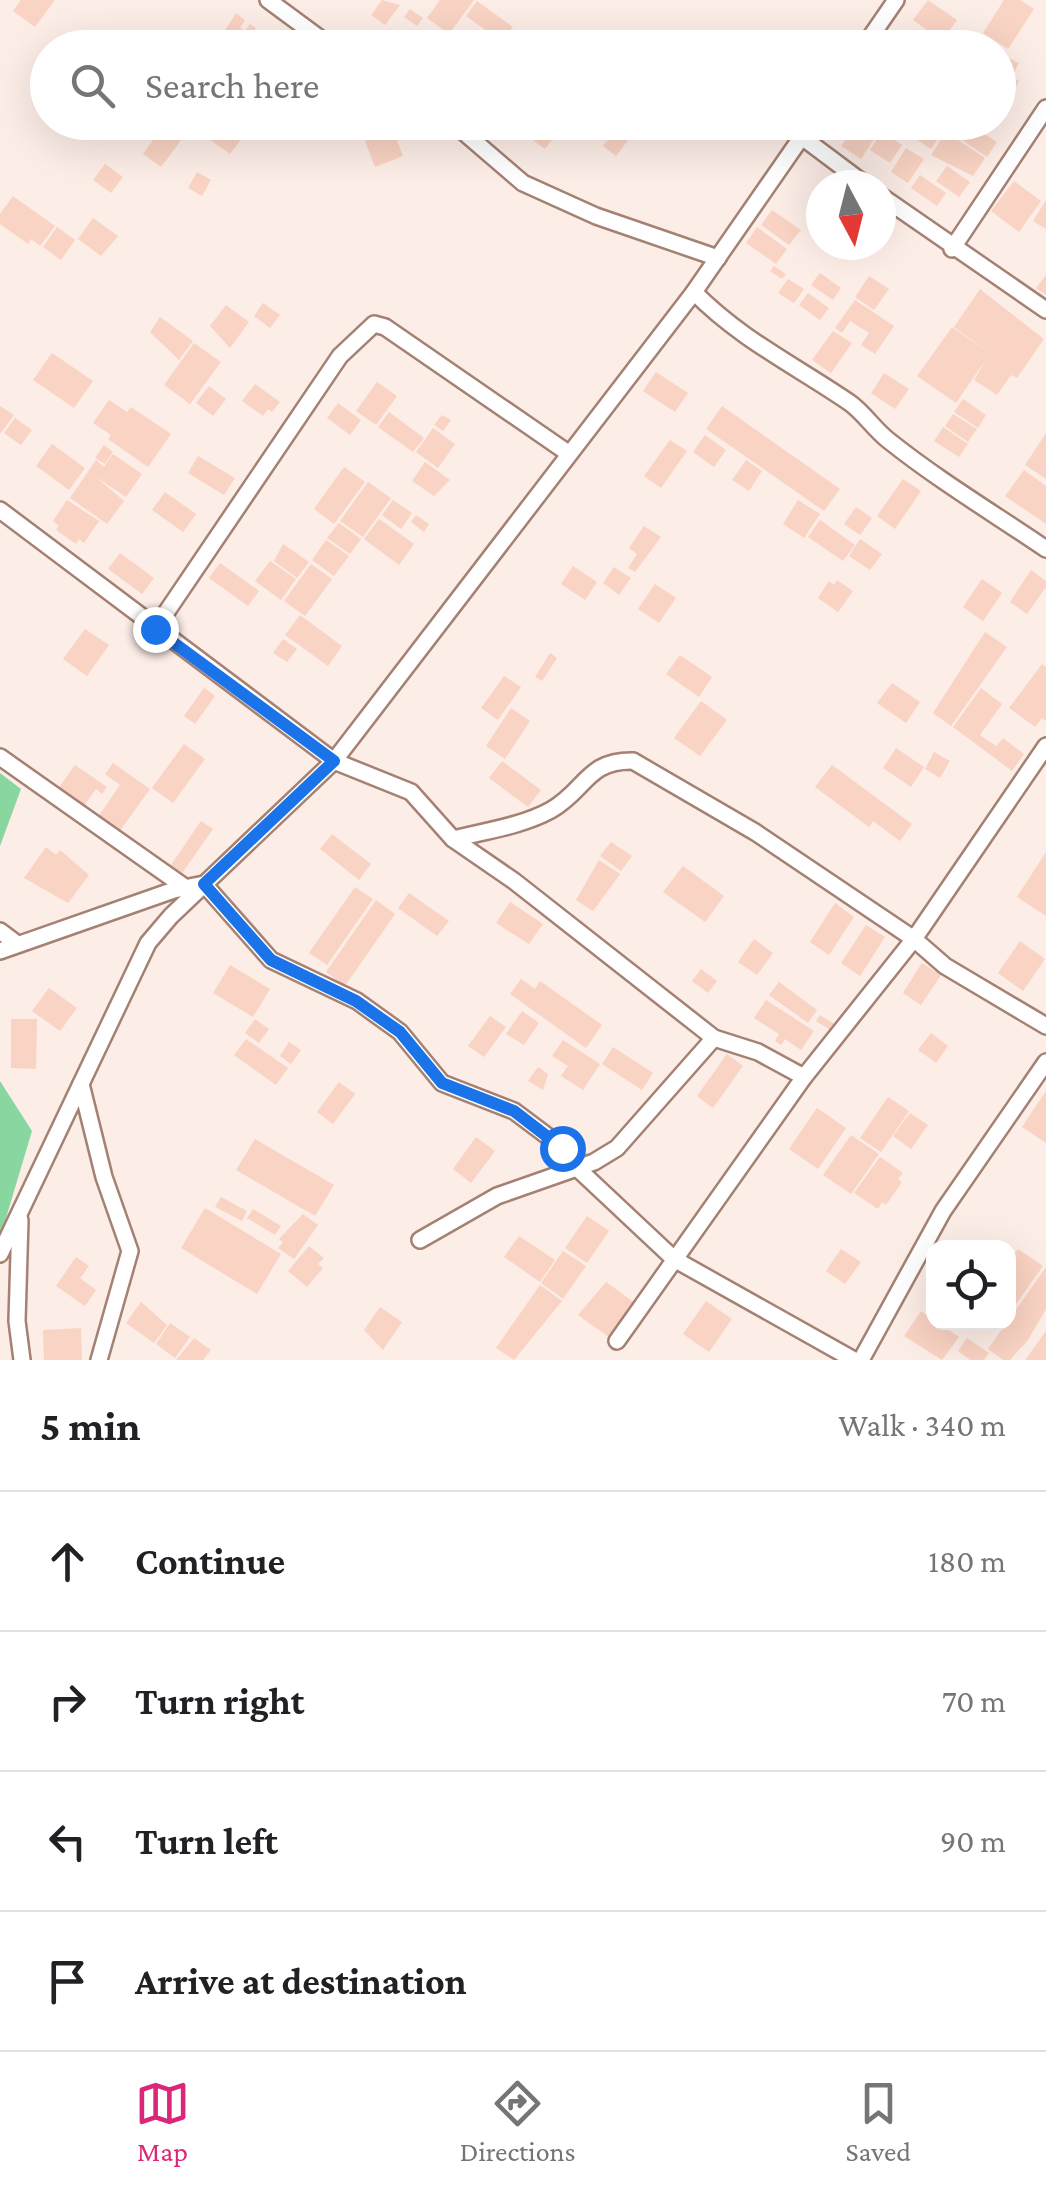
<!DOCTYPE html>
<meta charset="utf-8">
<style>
body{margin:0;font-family:"Crimson Pro",serif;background:#f6f6f6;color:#202124}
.controls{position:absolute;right:30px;bottom:30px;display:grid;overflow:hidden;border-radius:20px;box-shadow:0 10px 40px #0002}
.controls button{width:90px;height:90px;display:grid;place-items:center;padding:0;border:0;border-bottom:2px solid #e0e0e0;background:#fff;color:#202124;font:50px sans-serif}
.compass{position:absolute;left:806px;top:170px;width:90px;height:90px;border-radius:50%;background:#fff;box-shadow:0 10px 40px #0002;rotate:173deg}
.stop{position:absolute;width:30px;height:30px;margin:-22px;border:8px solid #1a73e8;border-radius:50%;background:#fff}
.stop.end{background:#1a73e8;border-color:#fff;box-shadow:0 2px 10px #0008}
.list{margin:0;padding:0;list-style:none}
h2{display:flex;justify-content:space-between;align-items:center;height:130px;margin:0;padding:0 40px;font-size:42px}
h2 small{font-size:32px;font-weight:400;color:#757577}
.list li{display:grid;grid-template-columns:65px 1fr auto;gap:30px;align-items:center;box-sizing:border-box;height:140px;padding:0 40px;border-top:2px solid #e0e0e0}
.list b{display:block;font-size:38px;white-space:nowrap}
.list em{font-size:32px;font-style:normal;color:#757577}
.icon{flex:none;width:55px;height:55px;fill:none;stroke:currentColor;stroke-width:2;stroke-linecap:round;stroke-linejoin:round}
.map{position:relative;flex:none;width:1046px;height:1360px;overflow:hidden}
.search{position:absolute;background:#fff;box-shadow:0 10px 40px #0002;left:30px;right:30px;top:30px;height:110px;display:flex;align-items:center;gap:25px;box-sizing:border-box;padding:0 35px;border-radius:55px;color:#757577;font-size:38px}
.sheet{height:690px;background:#fff}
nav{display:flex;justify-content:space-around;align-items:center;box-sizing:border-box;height:140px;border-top:2px solid #e0e0e0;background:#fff;font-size:28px;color:#757577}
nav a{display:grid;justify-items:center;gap:5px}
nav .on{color:#db2777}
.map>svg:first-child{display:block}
.green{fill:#88d6a0}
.building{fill:#f9d3c3}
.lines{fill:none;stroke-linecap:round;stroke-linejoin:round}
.minor-casing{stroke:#a48173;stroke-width:20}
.minor{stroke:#fff;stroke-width:15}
.route{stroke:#1a73e8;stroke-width:12}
</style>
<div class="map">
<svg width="1046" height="1360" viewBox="0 0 1046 1360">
<rect width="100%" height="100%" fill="#fdede7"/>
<!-- green -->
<g class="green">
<polygon points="0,773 21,789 0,846"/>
<polygon points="0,1081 32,1131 0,1238"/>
</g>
<!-- building -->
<g class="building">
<polygon points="21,0 55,0 35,27 13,11"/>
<polygon points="382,0 400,5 385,25 371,15"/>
<polygon points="440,0 474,0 449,34 427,18"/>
<polygon points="928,0 957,20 942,41 913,20"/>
<polygon points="1004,0 1020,0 1034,9 1008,49 983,33"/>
<polygon points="477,1 513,27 502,42 466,16"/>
<polygon points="410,9 423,18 417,26 404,17"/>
<polygon points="236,13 245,20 240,28 245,31 250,24 256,28 242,48 214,48"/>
<polygon points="979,35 1004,51 998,59 998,48 971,48"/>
<polygon points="537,38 551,48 529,48"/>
<polygon points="1005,56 1019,63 1012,77 1019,81 1009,100 998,95 998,68"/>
<polygon points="166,122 182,122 190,128 161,167 143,154"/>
<polygon points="200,122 223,122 243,137 230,154 195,129"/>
<polygon points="508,122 540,122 556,134 545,149"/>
<polygon points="578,122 610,122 615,126 604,141"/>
<polygon points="619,122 639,122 629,136 616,126"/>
<polygon points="857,122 885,122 861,159 841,146"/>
<polygon points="890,122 934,122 944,129 931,149"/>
<polygon points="965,122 997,142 987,157 956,136"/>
<polygon points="615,129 629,139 616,156 603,146"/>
<polygon points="393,130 403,156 375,167 365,141"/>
<polygon points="882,132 902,145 890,163 870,150"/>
<polygon points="946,132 985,158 973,176 931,155"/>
<polygon points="906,148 924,159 908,183 891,172"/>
<polygon points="105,164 123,177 111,193 93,180"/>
<polygon points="947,166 970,182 959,197 936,181"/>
<polygon points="197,172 211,180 202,196 188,188"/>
<polygon points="920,175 946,193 937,206 911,188"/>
<polygon points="1014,181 1041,201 1019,232 991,211"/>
<polygon points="13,196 55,226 40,246 31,239 28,244 0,224 0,214"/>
<polygon points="1046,200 1046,229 1033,221"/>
<polygon points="772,210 801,230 789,245 761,225"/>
<polygon points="93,218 118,236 101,256 78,239"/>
<polygon points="57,227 75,240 61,260 43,247"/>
<polygon points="757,227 787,249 776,264 746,243"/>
<polygon points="774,266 786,274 782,279 770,271"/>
<polygon points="820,273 841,288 833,300 811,285"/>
<polygon points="1046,275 1046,295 1036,288"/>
<polygon points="869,276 889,289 874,310 855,297"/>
<polygon points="788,279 804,289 794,303 778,293"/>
<polygon points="980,289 1044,339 1017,378 1011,375 997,395 974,380 987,358 956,403 917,376 952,327 991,354 954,327"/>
<polygon points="808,293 829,308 820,320 799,305"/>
<polygon points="855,300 894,326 875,354 861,345 869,333 850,321 842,333 835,328"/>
<polygon points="263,303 280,315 270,328 254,316"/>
<polygon points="226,305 249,322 230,348 210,326"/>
<polygon points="160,317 193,341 179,360 150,332"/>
<polygon points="833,331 852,343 831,373 812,360"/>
<polygon points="194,343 221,362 190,404 164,385"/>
<polygon points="52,353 93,381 74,408 33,380"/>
<polygon points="656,372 688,393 675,412 643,391"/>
<polygon points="884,373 909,389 895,409 871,393"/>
<polygon points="377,382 397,396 376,425 356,411"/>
<polygon points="255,384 280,402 272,412 268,409 263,416 242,401"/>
<polygon points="209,386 226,399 213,416 196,403"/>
<polygon points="963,399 986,415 978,428 954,412"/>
<polygon points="109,400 127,412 131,407 171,434 148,467 108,439 111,435 93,423"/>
<polygon points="338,403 361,420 350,435 327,418"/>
<polygon points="0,406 14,415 0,434"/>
<polygon points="722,406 840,489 824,511 706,429"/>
<polygon points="389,412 424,438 413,452 378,427"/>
<polygon points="953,414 977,429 968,442 945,426"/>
<polygon points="442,415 451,420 443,431 434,425"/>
<polygon points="15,418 32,430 21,445 4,433"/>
<polygon points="943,427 968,444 959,457 934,441"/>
<polygon points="433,428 455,444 438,468 416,452"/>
<polygon points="1046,433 1046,479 1025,465"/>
<polygon points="705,435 726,450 714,467 693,452"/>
<polygon points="670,440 687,451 661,488 644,476"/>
<polygon points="52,444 85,468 69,490 36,466"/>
<polygon points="104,445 113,452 105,464 95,458"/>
<polygon points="113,454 142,474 126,497 96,477 124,501 107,524 70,498 96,460 104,467"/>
<polygon points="198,456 235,478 224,495 188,473"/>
<polygon points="746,460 762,471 749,491 732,480"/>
<polygon points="425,462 450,480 434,496 412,481"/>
<polygon points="344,467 365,482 334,524 314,509"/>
<polygon points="1024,470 1046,486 1046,524 1005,496"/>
<polygon points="903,479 921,491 895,529 877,516"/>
<polygon points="368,482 391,498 363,537 340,521"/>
<polygon points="165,492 196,514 183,532 152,510"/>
<polygon points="67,500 99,521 84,543 79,539 76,544 56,530 59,526 53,521"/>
<polygon points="393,500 412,513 401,529 382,515"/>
<polygon points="798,500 820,514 804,538 783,524"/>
<polygon points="856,507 872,518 860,535 844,524"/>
<polygon points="416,515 429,524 424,532 411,522"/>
<polygon points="379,519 414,544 399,565 364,539"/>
<polygon points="820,520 855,545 843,561 808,537"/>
<polygon points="339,523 361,539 350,554 327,538"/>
<polygon points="644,526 661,537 635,572 628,568 637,554 629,548"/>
<polygon points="860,539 882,554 870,570 849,556"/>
<polygon points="326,540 349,556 334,576 312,560"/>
<polygon points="283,544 309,562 297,578 274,561"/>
<polygon points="120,553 154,578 142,594 108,569"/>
<polygon points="270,561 296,579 281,600 255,581"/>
<polygon points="220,563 259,591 248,606 209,578"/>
<polygon points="311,564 332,579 305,616 284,601"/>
<polygon points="573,566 597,582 585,600 561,584"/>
<polygon points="614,567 631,578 619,595 603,583"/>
<polygon points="1031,570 1046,581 1046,587 1027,614 1010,602"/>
<polygon points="982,579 1002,593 983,621 963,607"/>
<polygon points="837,580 853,591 838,612 818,598 829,581 834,585"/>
<polygon points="655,584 676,598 659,623 638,609"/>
<polygon points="300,615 342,646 328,666 285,635"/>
<polygon points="85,629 109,645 87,676 63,659"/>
<polygon points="985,632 1007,647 951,726 933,713"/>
<polygon points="283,639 297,649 287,662 273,653"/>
<polygon points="550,653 557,658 542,681 535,677"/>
<polygon points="680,655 712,677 699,697 666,674"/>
<polygon points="1042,664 1046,667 1046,721 1042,718 1035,727 1009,708"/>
<polygon points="504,676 521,687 498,720 481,708"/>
<polygon points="892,683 920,702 906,723 877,703"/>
<polygon points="204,688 215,696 195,724 184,716"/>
<polygon points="981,688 1002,704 980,735 996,746 1003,738 1024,754 1012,771 953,727"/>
<polygon points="701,701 727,720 700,756 674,738"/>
<polygon points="511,708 530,721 505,759 486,746"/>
<polygon points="184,744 205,759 173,803 152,788"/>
<polygon points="896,748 924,767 911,787 883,768"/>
<polygon points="934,752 950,761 940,778 925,769"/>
<polygon points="502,761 541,790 528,807 489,778"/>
<polygon points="113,763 150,789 119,832 98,817 120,785 105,774"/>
<polygon points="75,765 107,787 102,794 96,789 83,807 58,789"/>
<polygon points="832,765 912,824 900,841 873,821 869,827 815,787"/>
<polygon points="201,821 213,829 182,873 171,865"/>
<polygon points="332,834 371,864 359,880 320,849"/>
<polygon points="611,842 632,856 621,871 600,856"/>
<polygon points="46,847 56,855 60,850 89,875 68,903 24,878"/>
<polygon points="1046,852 1046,916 1017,897"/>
<polygon points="599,860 620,874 593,911 576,900"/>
<polygon points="683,866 724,896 705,922 663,892"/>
<polygon points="355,887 373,899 327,965 309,953"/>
<polygon points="409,893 449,921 437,936 398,908"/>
<polygon points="376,900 395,914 345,986 326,972"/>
<polygon points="510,902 543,924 529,944 496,923"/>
<polygon points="835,903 854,917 829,955 810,942"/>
<polygon points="866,925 885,937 860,976 841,963"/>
<polygon points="754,939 773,953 757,975 738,962"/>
<polygon points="1020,941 1045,959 1023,991 998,973"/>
<polygon points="922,963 941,975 921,1005 903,993"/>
<polygon points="230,965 270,989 253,1017 213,993"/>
<polygon points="701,969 717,981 708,993 692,981"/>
<polygon points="521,979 535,989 540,981 602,1025 586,1048 510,994"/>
<polygon points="779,982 817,1010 808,1023 769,995"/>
<polygon points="49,988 77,1008 60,1031 32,1011"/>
<polygon points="766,1000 814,1031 801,1050 785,1039 781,1045 775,1041 779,1034 754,1018"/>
<polygon points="522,1011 539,1023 524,1045 506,1034"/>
<polygon points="820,1015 836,1025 832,1031 816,1021"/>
<polygon points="490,1016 506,1027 484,1057 468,1046"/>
<polygon points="11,1019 37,1019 36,1069 11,1068"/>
<polygon points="255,1019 269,1029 259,1043 245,1033"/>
<polygon points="931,1033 948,1046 936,1063 918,1050"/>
<polygon points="246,1039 288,1068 276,1085 234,1055"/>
<polygon points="563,1040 600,1064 583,1090 561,1076 568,1066 552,1056"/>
<polygon points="289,1042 301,1050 291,1064 280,1056"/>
<polygon points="613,1047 653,1073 642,1090 602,1064"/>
<polygon points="727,1054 743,1066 713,1108 697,1096"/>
<polygon points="538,1067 548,1074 543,1090 528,1081"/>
<polygon points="339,1082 355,1094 333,1124 317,1112"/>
<polygon points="1046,1091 1046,1143 1022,1127"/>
<polygon points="888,1097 909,1111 881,1152 860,1138"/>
<polygon points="817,1108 846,1128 818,1169 789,1149"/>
<polygon points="910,1113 928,1125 911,1149 893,1136"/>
<polygon points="851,1135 879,1154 851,1194 823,1175"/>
<polygon points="476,1137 495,1151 471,1183 453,1169"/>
<polygon points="255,1139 334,1185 315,1216 236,1170"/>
<polygon points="880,1157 903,1173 898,1179 902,1182 886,1205 882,1202 878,1209 854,1193"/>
<polygon points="221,1197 247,1211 242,1221 215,1207"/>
<polygon points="205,1208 281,1254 257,1294 181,1248"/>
<polygon points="253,1209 281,1226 275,1235 247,1218"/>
<polygon points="303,1214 318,1225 294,1259 278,1248 283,1242 279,1239"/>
<polygon points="587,1216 609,1231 587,1263 565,1248"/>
<polygon points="519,1236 555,1260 540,1282 504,1257"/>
<polygon points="309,1246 324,1258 318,1264 323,1268 307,1287 288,1271"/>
<polygon points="841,1249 861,1262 845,1284 826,1271"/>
<polygon points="1018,1249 1043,1266 1014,1307 1008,1304 1008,1263"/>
<polygon points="563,1251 586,1266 563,1299 541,1283"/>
<polygon points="76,1257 89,1266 80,1278 96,1290 85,1306 56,1286"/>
<polygon points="1046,1267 1046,1309 1028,1340 1010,1360 1003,1360 988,1349"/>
<polygon points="606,1282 635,1303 610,1338 578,1315"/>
<polygon points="540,1285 562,1301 514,1360 496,1348"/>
<polygon points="706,1301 732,1319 709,1352 683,1334"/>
<polygon points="141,1302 167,1325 154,1343 126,1323"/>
<polygon points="380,1307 402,1322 383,1350 364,1330"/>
<polygon points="921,1311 959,1337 942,1360 904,1336"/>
<polygon points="170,1323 190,1337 175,1358 156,1344"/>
<polygon points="81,1328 82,1360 44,1360 43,1330"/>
<polygon points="1046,1331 1046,1360 1025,1360"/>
<polygon points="194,1338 211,1350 203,1360 176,1360"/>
<polygon points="967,1338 989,1353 984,1360 970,1360 958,1351"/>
</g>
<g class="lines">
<!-- minor casing -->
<g class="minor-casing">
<g id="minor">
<polyline points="268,0 333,48"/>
<polyline points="863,48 896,0"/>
<polyline points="452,122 523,183 596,216 718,258"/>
<polyline points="802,137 866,185"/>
<polyline points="881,196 1046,310"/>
<polyline points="952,249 1046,108"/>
<path d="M 694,292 C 740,339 796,366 850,403 C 864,413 874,429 888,440 C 938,480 993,513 1046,549"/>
<polyline points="0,510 334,761 411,792 453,839 514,881 714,1038 758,1052 804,1077"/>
<polyline points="155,629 340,356 374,324 385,327 568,453"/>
<polyline points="0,757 186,888"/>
<path d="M 453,839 C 485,831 522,826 551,810 C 586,790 587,760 633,761 L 755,832 L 914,939 L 945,966 L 1046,1026"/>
<polyline points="0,931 16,943"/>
<polyline points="0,951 174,890 204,884 271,960 357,1001 400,1032 442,1083 514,1111 562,1147 577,1168 674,1259 854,1360"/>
<polyline points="81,1084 104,1177 130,1251 99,1360"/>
<polyline points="20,1220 17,1321 22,1360"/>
<polyline points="420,1240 497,1196 594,1162 617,1148 714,1038"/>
<polyline points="0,1254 148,943 171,916 334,761 694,292 812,122"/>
<polyline points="617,1341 804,1077 914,939 1046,746"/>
<polyline points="861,1360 943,1211 1046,1062"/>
</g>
</g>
<!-- minor -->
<use href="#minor" class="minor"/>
</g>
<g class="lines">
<!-- route -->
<polyline class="route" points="155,629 334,761 204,884 271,960 356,1001 400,1032 442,1083 514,1111 562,1148"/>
</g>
</svg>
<div class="controls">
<button><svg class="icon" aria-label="locate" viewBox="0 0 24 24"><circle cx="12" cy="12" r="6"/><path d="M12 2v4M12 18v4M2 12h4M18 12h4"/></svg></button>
</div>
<svg class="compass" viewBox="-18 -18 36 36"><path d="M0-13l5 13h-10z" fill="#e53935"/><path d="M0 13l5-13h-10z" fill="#757577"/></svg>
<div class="stop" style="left:562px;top:1148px"></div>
<div class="stop end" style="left:155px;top:629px"></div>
<div class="search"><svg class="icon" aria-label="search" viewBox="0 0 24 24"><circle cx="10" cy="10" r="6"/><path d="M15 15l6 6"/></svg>Search here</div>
</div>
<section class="sheet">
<h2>5 min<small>Walk · 340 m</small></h2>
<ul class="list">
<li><svg class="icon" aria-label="ahead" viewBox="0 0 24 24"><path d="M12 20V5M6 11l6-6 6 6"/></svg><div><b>Continue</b></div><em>180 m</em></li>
<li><svg class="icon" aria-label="right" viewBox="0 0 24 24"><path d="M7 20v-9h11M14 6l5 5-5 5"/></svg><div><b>Turn right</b></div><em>70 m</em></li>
<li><svg class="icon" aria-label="left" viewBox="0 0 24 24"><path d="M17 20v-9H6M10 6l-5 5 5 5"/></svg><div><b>Turn left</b></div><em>90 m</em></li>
<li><svg class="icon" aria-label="arrive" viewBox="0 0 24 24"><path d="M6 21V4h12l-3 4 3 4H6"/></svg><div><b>Arrive at destination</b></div></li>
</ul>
</section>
<nav>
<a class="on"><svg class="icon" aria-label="map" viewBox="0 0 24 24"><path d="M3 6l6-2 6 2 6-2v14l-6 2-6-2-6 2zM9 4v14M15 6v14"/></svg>Map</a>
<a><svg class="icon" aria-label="directions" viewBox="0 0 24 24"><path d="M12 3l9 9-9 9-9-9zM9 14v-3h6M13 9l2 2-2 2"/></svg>Directions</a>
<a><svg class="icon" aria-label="saved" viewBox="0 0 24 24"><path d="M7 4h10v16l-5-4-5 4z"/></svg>Saved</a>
</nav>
